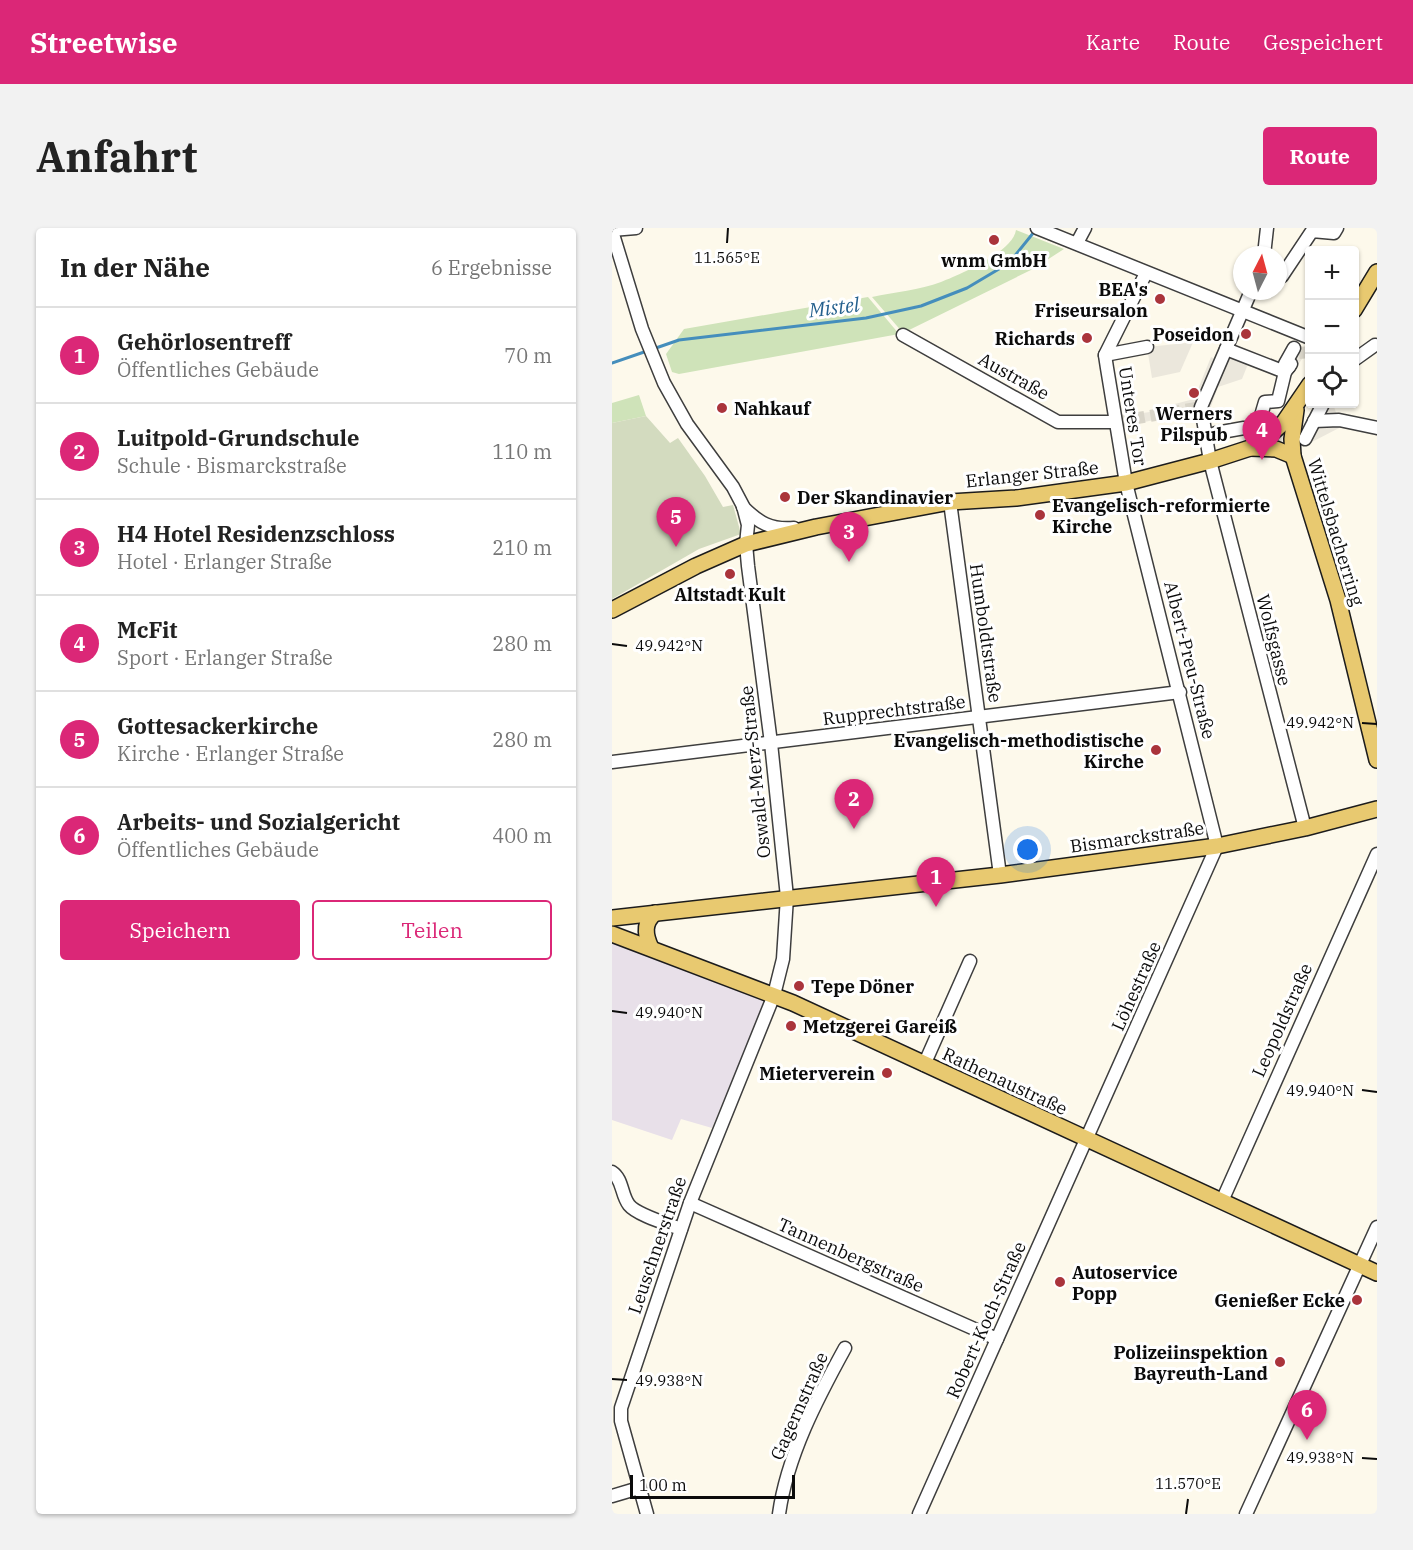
<!DOCTYPE html>
<html lang="de">
<meta charset="utf-8">
<style>
body{margin:0;font-family:"IBM Plex Serif",serif;background:#f2f2f2;color:#222}
.controls{position:absolute;right:18px;top:18px;display:grid;overflow:hidden;border-radius:6px;box-shadow:0 2px 4px #0004}
.controls button{width:54px;height:54px;display:grid;place-items:center;padding:0;border:0;border-bottom:2px solid #e0e0e0;background:#fff;color:#222;font:30px sans-serif}
.compass{position:absolute;left:621px;top:18px;width:54px;height:54px;border-radius:50%;background:#fff;box-shadow:0 2px 4px #0004;rotate:6deg}
.scale{position:absolute;left:18px;bottom:15px;width:165px;box-sizing:border-box;padding-left:6px;border:3px solid #0b0b0b;border-top:0;font-size:16px;line-height:21px;white-space:nowrap;color:#0b0b0b;-webkit-text-stroke:4px #fff;paint-order:stroke}
.you{position:absolute;left:416px;top:622px;width:21px;height:21px;margin:-15px;border:4px solid #fff;border-radius:50%;background:#1a73e8;box-shadow:0 0 0 9px #1a73e833}
.badge{display:grid;place-items:center;width:39px;height:39px;border-radius:50%;background:#db2777;color:#fff;font-size:20px;font-weight:700}
.pin{position:absolute;translate:-50% -50px;filter:drop-shadow(0 2px 3px #0008)}
.pin::after{content:'';position:absolute;top:32px;width:21px;height:18px;background:inherit;clip-path:polygon(0 0,100% 0,50% 100%)}
.list{margin:0;padding:0;list-style:none}
h2{display:flex;justify-content:space-between;align-items:center;height:78px;margin:0;padding:0 24px;font-size:26px}
h2 small{font-size:20px;font-weight:400;color:#767676}
.list li{display:grid;grid-template-columns:39px 1fr auto;gap:18px;align-items:center;box-sizing:border-box;height:96px;padding:0 24px;border-top:2px solid #e0e0e0}
.list b{display:block;font-size:22px;white-space:nowrap}
.list p{margin:0;font-size:20px;white-space:nowrap;color:#767676}
.list em{font-size:20px;font-style:normal;color:#767676}
.actions{display:flex;gap:12px;padding:18px 24px}
.actions a{flex:1;padding:14px 0;border:2px solid #db2777;border-radius:6px;text-align:center;font-size:21px;color:#db2777}
.actions .main{background:#db2777;color:#fff}
.icon{flex:none;width:33px;height:33px;fill:none;stroke:currentColor;stroke-width:2;stroke-linecap:round;stroke-linejoin:round}
.map{position:relative;flex:none;width:765px;height:1286px;overflow:hidden;border-radius:6px}
header{display:flex;align-items:center;gap:36px;box-sizing:border-box;height:84px;padding:0 30px;background:#db2777;color:#fff}
header strong{font-size:28px}
nav{display:flex;gap:33px;margin-inline-start:auto;font-size:21px}
.intro{display:flex;align-items:center;justify-content:space-between;box-sizing:border-box;height:144px;padding:0 36px}
h1{margin:0;font-size:42px}
.button{padding:15px 27px;border-radius:6px;background:#db2777;color:#fff;font-size:21px;font-weight:700}
main{display:flex;gap:36px;padding:0 36px}
aside{flex:1;background:#fff;border-radius:6px;box-shadow:0 2px 4px #0004}
.map>svg:first-child{display:block}
.industrial{fill:#e8e0e9}
.green{fill:#cfe3b9}
.cemetery{fill:#d3dbbf}
.plaza{fill:#ebe7dc}
.lines{fill:none;stroke-linecap:round;stroke-linejoin:round}
.stream{stroke:#458ebc;stroke-width:3}
.minor-tunnel{stroke:#d9d5c9;stroke-width:12;stroke-dasharray:12 6;stroke-linecap:butt}
.minor-casing{stroke:#3e3e3e;stroke-width:15}
.major-casing{stroke:#1c1c1c;stroke-width:18}
.minor{stroke:#fff;stroke-width:12}
.major{stroke:#e8c970;stroke-width:15}
.ticks{fill:none;stroke:#0b0b0b;stroke-width:2}
.poi-dot{fill:#aa343b;stroke:#fff;stroke-width:2}
.labels{text-anchor:middle;dominant-baseline:central;stroke-width:6;stroke-linejoin:round;paint-order:stroke}
.poi-label{font-size:18px;font-weight:bold;fill:#0b0b0b;stroke:#fff;text-anchor:end}
.street-label{font-size:18px;fill:#0b0b0b;stroke:#fff}
.water-label{font-size:20px;font-style:italic;fill:#24608d;stroke:#fff}
.ticks-label{font-size:15px;text-anchor:middle;fill:#0b0b0b;stroke:#fff;stroke-width:6;stroke-linejoin:round;paint-order:stroke}
</style>
<header>
<strong>Streetwise</strong>
<nav><a>Karte</a><a>Route</a><a>Gespeichert</a></nav>
</header>
<div class="intro"><h1>Anfahrt</h1><a class="button">Route</a></div>
<main>
<aside>
<h2>In der Nähe<small>6 Ergebnisse</small></h2>
<ul class="list">
<li><span class="badge">1</span><div><b>Gehörlosentreff</b><p>Öffentliches Gebäude</p></div><em>70 m</em></li>
<li><span class="badge">2</span><div><b>Luitpold-Grundschule</b><p>Schule · Bismarckstraße</p></div><em>110 m</em></li>
<li><span class="badge">3</span><div><b>H4 Hotel Residenzschloss</b><p>Hotel · Erlanger Straße</p></div><em>210 m</em></li>
<li><span class="badge">4</span><div><b>McFit</b><p>Sport · Erlanger Straße</p></div><em>280 m</em></li>
<li><span class="badge">5</span><div><b>Gottesackerkirche</b><p>Kirche · Erlanger Straße</p></div><em>280 m</em></li>
<li><span class="badge">6</span><div><b>Arbeits- und Sozialgericht</b><p>Öffentliches Gebäude</p></div><em>400 m</em></li>
</ul>
<div class="actions"><a class="main">Speichern</a><a>Teilen</a></div>
</aside>
<div class="map">
<svg width="765" height="1286" viewBox="0 0 765 1286">
<rect width="100%" height="100%" fill="#fdf9eb"/>
<!-- industrial -->
<polygon class="industrial" points="0,710 154,771 100,900 69,891 60,912 0,892"/>
<!-- green -->
<g class="green">
<path d="M 404,2 L 452,21 L 421,41 L 291,105 L 260,69 C 282,64 308,62 329,54 C 349,46 401,24 404,2 Z"/>
<polygon points="256,69 287,106 67,146 60,144 54,126 72,101"/>
<polygon points="27,167 34,188 0,195 0,175"/>
</g>
<!-- cemetery -->
<polygon class="cemetery" points="34,188 58,215 66,210 93,248 111,279 121,277 129,306 87,321 0,371 0,195"/>
<!-- plaza -->
<g class="plaza">
<polygon points="620,93 622,117 666,136 675,117 689,124 690,131 677,150 667,149 636,136 630,151 606,159 597,184 600,204 604,215 591,219 583,193 573,185 510,199 509,188 545,183 551,179 582,171 599,129 603,131"/>
<polygon points="582,112 568,144 540,150 535,119 574,115"/>
<polygon points="707,176 721,176 729,199 694,217 693,211"/>
</g>
<g class="lines">
<!-- stream -->
<g class="stream">
<polyline points="41,121 67,112 254,90 309,78 355,60 397,35 422,4"/>
<polyline points="0,135 35,123"/>
</g>
<!-- minor-tunnel -->
<g class="minor-tunnel">
<polyline points="687,125 698,124"/>
<polyline points="503,194 589,179"/>
</g>
<!-- minor casing -->
<g class="minor-casing">
<g id="minor">
<polyline points="425,0 698,110"/>
<polyline points="0,2 24,0"/>
<polyline points="0,3 30,101 52,155 75,196 121,259 131,278 136,297 134,316 136,338 159,515 175,669 171,731 162,767 78,975 9,1180 9,1193 35,1286"/>
<polyline points="465,15 473,0"/>
<polyline points="652,27 655,0"/>
<polyline points="666,47 670,48 700,3 722,5 725,0"/>
<polyline points="291,107 446,194 503,194"/>
<polyline points="614,121 639,63"/>
<polyline points="493,127 535,119"/>
<polyline points="742,132 763,117"/>
<polyline points="677,139 673,136 682,120"/>
<polyline points="673,144 614,121 589,179 598,233 693,600"/>
<polyline points="702,193 727,192 765,200"/>
<polyline points="652,196 648,191 653,174 666,173 673,144 679,136"/>
<polyline points="604,205 632,200"/>
<polyline points="693,211 711,176"/>
<polyline points="338,274 388,647"/>
<path d="M 131,279 C 147,295 159,302 182,300"/>
<polyline points="0,534 568,464"/>
<polyline points="312,837 358,733"/>
<path d="M 0,944 C 11,951 9,967 17,977 C 25,987 56,996 69,1001"/>
<polyline points="610,973 765,626"/>
<polyline points="78,975 385,1111"/>
<polyline points="0,1268 27,1260"/>
<path d="M 167,1286 C 175,1228 205,1171 233,1120"/>
<polyline points="307,1286 605,618 514,255 495,140 493,127 534,45"/>
<polyline points="634,1286 765,999"/>
</g>
</g>
<!-- major casing -->
<g class="major-casing">
<g id="major">
<polyline points="742,82 765,44"/>
<polyline points="684,182 680,211 681,228 726,372 765,532"/>
<polyline points="638,220 664,221 681,228"/>
<polyline points="0,382 84,338 134,316 204,299 338,274 404,270 514,255 598,233 638,220 660,205 672,194 698,156"/>
<polyline points="0,690 388,647 605,618 693,600 765,581"/>
<polyline points="0,706 181,775 765,1045"/>
<path d="M 39,720 C 33,707 31,695 43,685"/>
</g>
</g>
<!-- minor -->
<use href="#minor" class="minor"/>
<!-- major -->
<use href="#major" class="major"/>
</g>
<!-- ticks -->
<path class="ticks" d="M 115,15 L 116,0M 0,416 L 15,418M 750,495 L 765,496M 0,783 L 15,785M 750,862 L 765,864M 0,1151 L 15,1152M 750,1230 L 765,1231M 574,1286 L 576,1271"/>
<!-- markers -->
<g class="poi-dot">
<circle cx="382" cy="12" r="6"/>
<circle cx="548" cy="71" r="6"/>
<circle cx="634" cy="106" r="6"/>
<circle cx="475" cy="110" r="6"/>
<circle cx="582" cy="165" r="6"/>
<circle cx="110" cy="180" r="6"/>
<circle cx="173" cy="269" r="6"/>
<circle cx="428" cy="287" r="6"/>
<circle cx="118" cy="346" r="6"/>
<circle cx="544" cy="522" r="6"/>
<circle cx="187" cy="758" r="6"/>
<circle cx="179" cy="798" r="6"/>
<circle cx="275" cy="845" r="6"/>
<circle cx="448" cy="1054" r="6"/>
<circle cx="745" cy="1072" r="6"/>
<circle cx="668" cy="1134" r="6"/>
</g>
<g class="labels">
<!-- poi labels -->
<g class="poi-label">
<text x="382" y="32" text-anchor="middle">wnm GmbH</text>
<text x="536" y="61">BEA's<tspan x="536" dy="21">Friseursalon</tspan></text>
<text x="622" y="106">Poseidon</text>
<text x="463" y="110">Richards</text>
<text x="122" y="180" text-anchor="start">Nahkauf</text>
<text x="582" y="185" text-anchor="middle">Werners<tspan x="582" dy="21">Pilspub</tspan></text>
<text x="185" y="269" text-anchor="start">Der Skandinavier</text>
<text x="440" y="277" text-anchor="start">Evangelisch-reformierte<tspan x="440" dy="21">Kirche</tspan></text>
<text x="118" y="366" text-anchor="middle">Altstadt Kult</text>
<text x="532" y="512">Evangelisch-methodistische<tspan x="532" dy="21">Kirche</tspan></text>
<text x="199" y="758" text-anchor="start">Tepe Döner</text>
<text x="191" y="798" text-anchor="start">Metzgerei Gareiß</text>
<text x="263" y="845">Mieterverein</text>
<text x="460" y="1044" text-anchor="start">Autoservice<tspan x="460" dy="21">Popp</tspan></text>
<text x="733" y="1072">Genießer Ecke</text>
<text x="656" y="1124">Polizeiinspektion<tspan x="656" dy="21">Bayreuth-Land</tspan></text>
</g>
<!-- street labels -->
<g class="street-label">
<text transform="translate(402 148) rotate(29)">Austraße</text>
<text transform="translate(521 188) rotate(81)">Unteres Tor</text>
<text transform="translate(420 246) rotate(-6)">Erlanger Straße</text>
<text transform="translate(724 304) rotate(73)">Wittelsbacherring</text>
<text transform="translate(374 405) rotate(82)">Humboldtstraße</text>
<text transform="translate(662 412) rotate(76)">Wolfsgasse</text>
<text transform="translate(578 432) rotate(76)">Albert-Preu-Straße</text>
<text transform="translate(282 482) rotate(-7)">Rupprechtstraße</text>
<text transform="translate(143 544) rotate(-96)">Oswald-Merz-Straße</text>
<text transform="translate(525 609) rotate(-8)">Bismarckstraße</text>
<text transform="translate(524 758) rotate(-66)">Löhestraße</text>
<text transform="translate(670 792) rotate(-66)">Leopoldstraße</text>
<text transform="translate(393 853) rotate(25)">Rathenaustraße</text>
<text transform="translate(45 1017) rotate(-71)">Leuschnerstraße</text>
<text transform="translate(239 1027) rotate(24)">Tannenbergstraße</text>
<text transform="translate(374 1092) rotate(-66)">Robert-Koch-Straße</text>
<text transform="translate(187 1178) rotate(-66)">Gagernstraße</text>
</g>
<!-- water labels -->
<g class="water-label">
<text transform="translate(222 79) rotate(-7)">Mistel</text>
</g>
</g>
<g class="ticks-label">
<text x="115" y="35">11.565°E</text>
<text x="57" y="423">49.942°N</text>
<text x="708" y="500">49.942°N</text>
<text x="57" y="790">49.940°N</text>
<text x="708" y="868">49.940°N</text>
<text x="57" y="1158">49.938°N</text>
<text x="708" y="1235">49.938°N</text>
<text x="576" y="1261">11.570°E</text>
</g>
</svg>
<div class="controls">
<button>+</button>
<button>−</button>
<button><svg class="icon" aria-label="locate" viewBox="0 0 24 24"><circle cx="12" cy="12" r="6"/><path d="M12 2v4M12 18v4M2 12h4M18 12h4"/></svg></button>
</div>
<svg class="compass" viewBox="-18 -18 36 36"><path d="M0-13l5 13h-10z" fill="#e53935"/><path d="M0 13l5-13h-10z" fill="#767676"/></svg>
<div class="scale">100 m</div>
<div class="you"></div>
<div class="pin badge" style="left:324px;top:679px">1</div>
<div class="pin badge" style="left:242px;top:601px">2</div>
<div class="pin badge" style="left:237px;top:334px">3</div>
<div class="pin badge" style="left:650px;top:232px">4</div>
<div class="pin badge" style="left:64px;top:319px">5</div>
<div class="pin badge" style="left:695px;top:1212px">6</div>
</div>
</main>
